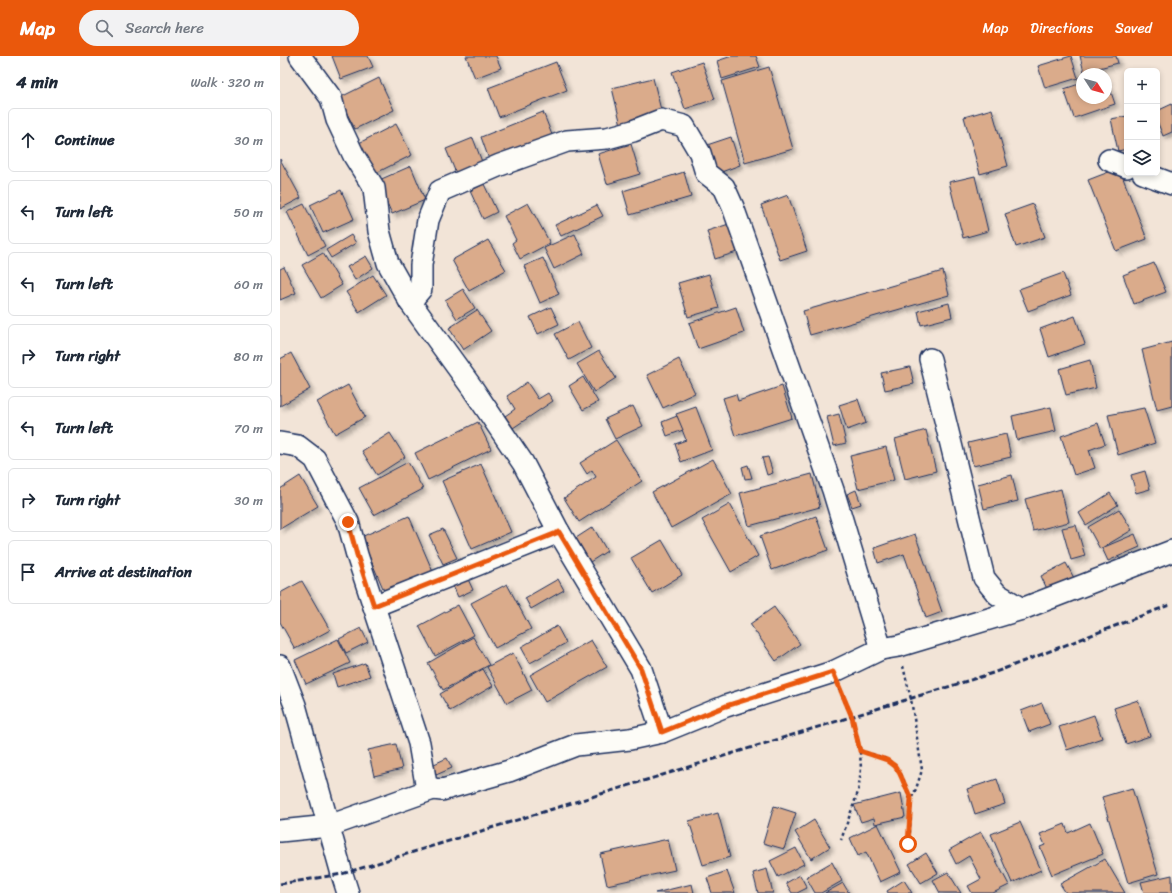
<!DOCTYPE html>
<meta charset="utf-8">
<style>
body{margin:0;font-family:Sriracha,sans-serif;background:#f2f2f3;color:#1f2937}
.controls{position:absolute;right:12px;top:12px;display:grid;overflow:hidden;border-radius:6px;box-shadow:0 2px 6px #0003}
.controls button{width:36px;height:36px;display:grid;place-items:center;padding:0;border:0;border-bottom:1px solid #e0e1e3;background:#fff;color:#1f2937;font:20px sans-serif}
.compass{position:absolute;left:796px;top:12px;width:36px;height:36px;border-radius:50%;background:#fff;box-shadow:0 2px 6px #0003;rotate:126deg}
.stop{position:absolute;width:12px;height:12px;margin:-9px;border:3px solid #ea580c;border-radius:50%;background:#fff}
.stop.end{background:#ea580c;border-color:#fff;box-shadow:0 1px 4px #0008}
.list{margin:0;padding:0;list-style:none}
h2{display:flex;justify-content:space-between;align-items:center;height:52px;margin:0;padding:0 16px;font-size:17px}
h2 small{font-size:13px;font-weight:400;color:#747a83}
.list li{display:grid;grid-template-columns:26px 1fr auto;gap:12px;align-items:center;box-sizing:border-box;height:64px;margin:0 8px 8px;padding:0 8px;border:1px solid #e0e1e3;border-radius:6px}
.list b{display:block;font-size:15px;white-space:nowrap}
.list em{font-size:13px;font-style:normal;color:#747a83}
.icon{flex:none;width:22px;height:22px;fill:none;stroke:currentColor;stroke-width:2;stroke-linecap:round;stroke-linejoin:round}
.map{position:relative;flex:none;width:892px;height:837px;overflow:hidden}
header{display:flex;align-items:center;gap:24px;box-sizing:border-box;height:56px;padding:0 20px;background:#ea580c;color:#fff}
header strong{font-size:19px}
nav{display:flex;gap:22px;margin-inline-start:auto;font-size:14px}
.search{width:280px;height:36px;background:#f2f2f3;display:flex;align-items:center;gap:10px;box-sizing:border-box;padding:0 14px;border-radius:22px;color:#747a83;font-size:15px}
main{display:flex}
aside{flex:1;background:#fff}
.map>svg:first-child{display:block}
.building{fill:#daab8b;stroke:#1b2f5e;filter:url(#shadow)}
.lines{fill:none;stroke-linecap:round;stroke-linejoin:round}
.minor-casing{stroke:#1b2f5e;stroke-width:24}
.path{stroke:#1b2f5e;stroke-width:2.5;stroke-dasharray:3 3;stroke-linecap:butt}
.minor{stroke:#fdfcf7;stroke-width:21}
.rail{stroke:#1b2f5e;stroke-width:3;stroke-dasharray:6 3;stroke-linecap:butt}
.route{stroke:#ea580c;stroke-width:5}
</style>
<header>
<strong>Map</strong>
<div class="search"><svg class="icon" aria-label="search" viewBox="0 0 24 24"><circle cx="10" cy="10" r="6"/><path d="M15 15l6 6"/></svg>Search here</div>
<nav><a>Map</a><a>Directions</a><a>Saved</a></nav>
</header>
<main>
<aside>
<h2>4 min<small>Walk · 320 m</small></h2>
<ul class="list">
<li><svg class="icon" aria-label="ahead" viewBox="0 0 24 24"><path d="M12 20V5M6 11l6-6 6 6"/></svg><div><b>Continue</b></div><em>30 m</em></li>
<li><svg class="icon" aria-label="left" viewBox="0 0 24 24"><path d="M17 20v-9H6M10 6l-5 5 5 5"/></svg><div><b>Turn left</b></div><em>50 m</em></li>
<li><svg class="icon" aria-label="left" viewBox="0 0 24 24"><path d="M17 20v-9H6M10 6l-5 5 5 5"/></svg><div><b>Turn left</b></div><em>60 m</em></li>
<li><svg class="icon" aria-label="right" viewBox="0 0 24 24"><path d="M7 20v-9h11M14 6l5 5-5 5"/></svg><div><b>Turn right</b></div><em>80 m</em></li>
<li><svg class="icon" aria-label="left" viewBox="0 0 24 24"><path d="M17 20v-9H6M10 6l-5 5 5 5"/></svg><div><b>Turn left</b></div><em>70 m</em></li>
<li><svg class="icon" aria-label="right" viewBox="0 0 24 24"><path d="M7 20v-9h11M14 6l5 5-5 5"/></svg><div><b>Turn right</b></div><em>30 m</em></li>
<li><svg class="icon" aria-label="arrive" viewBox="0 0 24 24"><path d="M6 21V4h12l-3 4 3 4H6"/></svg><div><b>Arrive at destination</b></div></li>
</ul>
</aside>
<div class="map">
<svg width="892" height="837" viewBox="0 0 892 837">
<defs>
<filter id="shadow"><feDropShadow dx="3.5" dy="3.5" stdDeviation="2" flood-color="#0004"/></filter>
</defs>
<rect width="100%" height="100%" fill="#f2e4d7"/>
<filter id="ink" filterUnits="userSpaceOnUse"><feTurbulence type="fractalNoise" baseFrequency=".025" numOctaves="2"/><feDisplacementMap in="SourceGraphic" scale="8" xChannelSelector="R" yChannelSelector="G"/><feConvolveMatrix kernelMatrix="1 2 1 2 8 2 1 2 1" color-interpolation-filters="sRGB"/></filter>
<g filter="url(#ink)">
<!-- building -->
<g class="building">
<polygon points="52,0 88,0 93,11 61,23"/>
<polygon points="186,0 216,0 221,12 195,22"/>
<polygon points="452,0 476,0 480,11 442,23 437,5"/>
<polygon points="791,0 798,22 765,32 758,10"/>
<polygon points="800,0 836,0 838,7 804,16"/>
<polygon points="276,6 287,34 219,61 208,32"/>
<polygon points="422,6 435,43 405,53 392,16"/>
<polygon points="489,11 513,93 465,107 442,25"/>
<polygon points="826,21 835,48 794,62 784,33 802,27 802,42 826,42"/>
<polygon points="99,22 114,54 75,73 59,42"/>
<polygon points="373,22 382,58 341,69 332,32"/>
<polygon points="892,48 892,76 883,80 877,65 877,55"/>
<polygon points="712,53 728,110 700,118 684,61"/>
<polygon points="263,56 274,84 211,109 201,81"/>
<polygon points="847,60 847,93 838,95 831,63"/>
<polygon points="116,68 132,99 92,119 77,88"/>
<polygon points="451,81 460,109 436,118 427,89"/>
<polygon points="193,82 204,111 178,122 166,93"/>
<polygon points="351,88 360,118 327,128 318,98"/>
<polygon points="0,103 21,142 0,153"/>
<polygon points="131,110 145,144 112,158 97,125"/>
<polygon points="839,112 867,183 836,195 808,124"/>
<polygon points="404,116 411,141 350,159 343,135"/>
<polygon points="695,120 708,175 683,182 669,126"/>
<polygon points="204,128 217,156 203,163 190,135"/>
<polygon points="61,134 74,163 43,177 30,149"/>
<polygon points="508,139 527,195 500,204 481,149"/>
<polygon points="248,147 270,187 240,203 232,187 236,184 224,160"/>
<polygon points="24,148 45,190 28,199 7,156"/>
<polygon points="753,148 765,181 736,191 725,158"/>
<polygon points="317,149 323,160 281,180 275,169"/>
<polygon points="449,168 457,196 435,203 427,175"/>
<polygon points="295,178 304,198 274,213 264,192"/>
<polygon points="71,179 76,187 51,202 46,194"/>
<polygon points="208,184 226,214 189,235 172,204"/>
<polygon points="43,197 62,229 41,242 22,209"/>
<polygon points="86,200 93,212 75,224 67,211"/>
<polygon points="263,202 279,238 260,247 244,210"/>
<polygon points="874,207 886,236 854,248 843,219"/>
<polygon points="4,211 16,237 0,244 0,213"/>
<polygon points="663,215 669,239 530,279 523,255"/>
<polygon points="783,217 791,239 748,255 739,233"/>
<polygon points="429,218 439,252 408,261 398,227"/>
<polygon points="93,219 106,239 79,256 66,236"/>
<polygon points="183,233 195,252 177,263 165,244"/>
<polygon points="669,247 672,261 641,269 638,255"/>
<polygon points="271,251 279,268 258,278 250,261"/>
<polygon points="456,251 464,277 418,293 409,267"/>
<polygon points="197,254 211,275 183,294 169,272"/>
<polygon points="795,260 805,288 769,301 760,273"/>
<polygon points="298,266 311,292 289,304 275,278"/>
<polygon points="892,286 892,350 877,354 862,294"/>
<polygon points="319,295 336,322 314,336 297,308"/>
<polygon points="11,297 30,333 0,350 0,303"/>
<polygon points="399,303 415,337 383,352 367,319"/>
<polygon points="810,304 816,332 786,339 779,313"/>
<polygon points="630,311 634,328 605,334 601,317"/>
<polygon points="303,321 318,346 303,354 289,330"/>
<polygon points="247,326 258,343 268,337 273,345 233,372 225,360 235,353 227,340"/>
<polygon points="68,329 85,361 55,378 37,346"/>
<polygon points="502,330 512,362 455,380 443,342 456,338 458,345"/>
<polygon points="578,343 586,367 567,374 559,349"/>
<polygon points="353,350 363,370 335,383 325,363"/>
<polygon points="416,351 432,394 401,406 395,388 406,384 396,358"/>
<polygon points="771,351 776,375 737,384 732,360"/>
<polygon points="864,352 875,387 838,399 828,359"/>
<polygon points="559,358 566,387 554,390 547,361"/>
<polygon points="397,360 403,374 387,380 382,366"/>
<polygon points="198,366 211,393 148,424 135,397"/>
<polygon points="818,367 825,388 809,394 815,412 794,419 781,380"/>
<polygon points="646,374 656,415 625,423 615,383"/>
<polygon points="110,377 125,401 97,419 82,395"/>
<polygon points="726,378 731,401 693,410 688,387"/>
<polygon points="336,384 362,425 299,466 284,442 316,421 312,414 307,418 300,407"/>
<polygon points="606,391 614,424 578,433 570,400"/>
<polygon points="488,401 493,417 487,419 482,402"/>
<polygon points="433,403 452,438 391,472 372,436"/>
<polygon points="128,406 143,433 94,459 79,432"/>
<polygon points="201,408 231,476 192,493 162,425"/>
<polygon points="468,409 472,422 465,423 462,411"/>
<polygon points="865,415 870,433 856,437 851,419"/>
<polygon points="532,418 540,451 469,470 460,437"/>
<polygon points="732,419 738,445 704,453 698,428"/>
<polygon points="20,420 38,450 0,473 0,433"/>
<polygon points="781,433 789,466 753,475 745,443"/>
<polygon points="576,434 581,448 572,451 567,438"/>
<polygon points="830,437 838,449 806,469 799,457"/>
<polygon points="450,448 478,500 451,516 422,464"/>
<polygon points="839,453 852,474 820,493 808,471"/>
<polygon points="129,460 153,516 105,537 81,481"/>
<polygon points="536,460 548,494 492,514 480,480"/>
<polygon points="796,469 805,500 791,504 782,472"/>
<polygon points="313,471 327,495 310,506 296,482"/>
<polygon points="163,473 177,502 163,508 149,479"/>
<polygon points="635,478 662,556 646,562 624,498 598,507 594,492"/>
<polygon points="855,478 860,491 828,505 822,492"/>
<polygon points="382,484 402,519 372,537 351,502"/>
<polygon points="786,507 794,522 768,535 761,520"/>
<polygon points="187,521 193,534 178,541 172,528"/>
<polygon points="278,523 284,534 251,553 245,542"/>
<polygon points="22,525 50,574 15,593 0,566 0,537"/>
<polygon points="227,528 251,573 215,592 191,547"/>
<polygon points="178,549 194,579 155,600 139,570"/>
<polygon points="494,551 520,588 496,605 470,568"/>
<polygon points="277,570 286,587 250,607 241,591"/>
<polygon points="81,572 88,586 66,597 59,583"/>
<polygon points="193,581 209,609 163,634 148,607"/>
<polygon points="58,583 70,607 26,628 15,604"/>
<polygon points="311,584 327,611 265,646 250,619"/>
<polygon points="233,597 252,634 227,647 207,611"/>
<polygon points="85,607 90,620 57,631 53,618"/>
<polygon points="203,613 213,630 170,655 160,638"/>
<polygon points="858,644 870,680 846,688 834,652"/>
<polygon points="762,647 770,668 749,676 741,655"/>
<polygon points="814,659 822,682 787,694 779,671"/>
<polygon points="116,688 122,713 94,720 88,694"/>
<polygon points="167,702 172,712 156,719 152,709"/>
<polygon points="717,723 725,748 695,758 687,733"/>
<polygon points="852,732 878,818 848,827 822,741"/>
<polygon points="621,737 625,761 595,768 594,762 581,766 574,749"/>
<polygon points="494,750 516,757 504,793 483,787"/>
<polygon points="438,757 450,801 423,809 409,765"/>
<polygon points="534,764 550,791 531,803 515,776"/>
<polygon points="740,766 761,814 732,827 711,778"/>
<polygon points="810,767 823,798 772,819 760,791 765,789 760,778 785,768 788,777"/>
<polygon points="598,768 621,816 600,826 586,796 578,800 570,782"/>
<polygon points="701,776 729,829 713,837 692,837 688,830 701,823 689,800 676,808 669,794"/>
<polygon points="388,783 395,814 327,829 320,798"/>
<polygon points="516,792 524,808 498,821 490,805"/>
<polygon points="646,797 658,817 641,827 629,808"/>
<polygon points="825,803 845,837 786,837 780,828"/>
<polygon points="552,806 562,825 541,837 535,837 526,821"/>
<polygon points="487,813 493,837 478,837 473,817"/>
<polygon points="447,815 455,837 432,837 427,822"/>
<polygon points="668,816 681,837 660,837 653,824"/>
<polygon points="520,819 527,832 517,837 512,837 506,827"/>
<polygon points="892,819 892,837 864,837 861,826"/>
<polygon points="624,824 632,837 608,837 607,835"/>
<polygon points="563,827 569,837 545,837"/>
<polygon points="412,828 414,837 375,837"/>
</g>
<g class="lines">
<!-- minor casing -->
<g class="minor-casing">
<g id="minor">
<polyline points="20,0 51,42 57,64 74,100 94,132 99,175 108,207 130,246 193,333 243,407 279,476 361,613 382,676"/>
<polyline points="829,104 847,111"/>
<polyline points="863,117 892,128"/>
<polyline points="130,246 141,233 141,209 148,164 160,135 220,109 287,85 327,82 353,75 381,64 404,70 420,97 426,117 444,131 453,151 553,434 601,593"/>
<polyline points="650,303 704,522 717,538 742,553"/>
<polyline points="0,387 18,390 35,403 68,466 77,499 139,687 146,728 153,733 162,734 229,715 296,689 350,683 382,676 446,650 553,616 601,593 619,590 742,553 892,495"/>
<polyline points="94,550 279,476"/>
<polyline points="0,610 15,649 62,818 68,837"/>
<polyline points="0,775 49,770 153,733"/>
</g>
</g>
<!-- path -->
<g class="path">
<polyline points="623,610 631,643 642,714 636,733 631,743 629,788"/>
<polyline points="560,633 572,661 580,695 581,713 578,736 561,784"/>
<path d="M 580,695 C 589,698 599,700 607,704 C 621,711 625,730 630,742"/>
</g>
<!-- minor -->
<use href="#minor" class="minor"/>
<!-- rail -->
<polyline class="rail" points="0,828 62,818 713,617 892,548"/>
</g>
</g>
<g class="lines" filter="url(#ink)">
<!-- route -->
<polyline class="route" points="68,466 77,499 94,550 279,476 361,613 382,676 446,650 553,616 572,661 580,695 607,704 615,710 620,718 631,743 628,788"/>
</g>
</svg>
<div class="controls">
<button>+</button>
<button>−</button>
<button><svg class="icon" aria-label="layers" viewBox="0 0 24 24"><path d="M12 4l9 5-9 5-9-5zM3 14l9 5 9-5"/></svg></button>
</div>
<svg class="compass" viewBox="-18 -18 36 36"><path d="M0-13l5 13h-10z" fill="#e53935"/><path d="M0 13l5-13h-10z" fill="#747a83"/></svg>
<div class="stop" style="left:628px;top:788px"></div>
<div class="stop end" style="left:68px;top:466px"></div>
</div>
</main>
